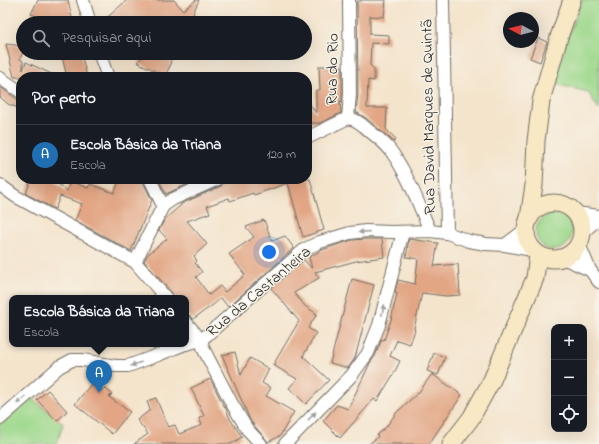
<!DOCTYPE html>
<html lang="pt">
<meta charset="utf-8">
<style>
body{margin:0;font-family:"Indie Flower",sans-serif;background:#242831;color:#f1f3f6}
.controls{position:absolute;right:12px;bottom:12px;display:grid;overflow:hidden;border-radius:8px;box-shadow:0 4px 16px #0002}
.controls button{width:36px;height:36px;display:grid;place-items:center;padding:0;border:0;border-bottom:1px solid #363941;background:#171b24;color:#f1f3f6;font:20px sans-serif}
.compass{position:absolute;left:503px;top:12px;width:36px;height:36px;border-radius:50%;background:#171b24;box-shadow:0 4px 16px #0002;rotate:277deg}
.you{position:absolute;left:269px;top:252px;width:14px;height:14px;margin:-10px;border:3px solid #fff;border-radius:50%;background:#1a73e8;box-shadow:0 0 0 6px #1a73e833}
.badge{display:grid;place-items:center;width:26px;height:26px;border-radius:50%;background:#1f6fb2;color:#fff;font-size:13px;font-weight:700}
.pin{position:absolute;translate:-50% -33px;filter:drop-shadow(0 1px 2px #0008)}
.pin::after{content:'';position:absolute;top:21px;width:14px;height:12px;background:inherit;clip-path:polygon(0 0,100% 0,50% 100%)}
.popup{position:absolute;left:9px;top:295px;width:180px;height:52px;box-sizing:border-box;display:grid;place-content:center;border-radius:8px;background:#171b24;filter:drop-shadow(0 1px 3px #0005);font-size:13px;white-space:nowrap;color:#9ea1a6}
.popup b{font-size:15px;color:#f1f3f6}
.popup::after{content:'';position:absolute;left:50%;top:100%;margin-left:-8px;border:8px solid transparent;border-top-color:#171b24}
.list{margin:0;padding:0;list-style:none}
h2{display:flex;justify-content:space-between;align-items:center;height:52px;margin:0;padding:0 16px;font-size:17px}
h2 small{font-size:13px;font-weight:400;color:#9ea1a6}
.list li{display:grid;grid-template-columns:26px 1fr auto;gap:12px;align-items:center;box-sizing:border-box;height:60px;padding:0 16px;border-top:1px solid #363941}
.list b{display:block;font-size:15px;white-space:nowrap}
.list p{margin:0;font-size:13px;white-space:nowrap;color:#9ea1a6}
.list em{font-size:13px;font-style:normal;color:#9ea1a6}
.icon{flex:none;width:22px;height:22px;fill:none;stroke:currentColor;stroke-width:2;stroke-linecap:round;stroke-linejoin:round}
.map{position:relative;flex:none;width:599px;height:444px;overflow:hidden}
.search{position:absolute;background:#171b24;box-shadow:0 4px 16px #0002;left:16px;top:16px;width:296px;height:44px;display:flex;align-items:center;gap:10px;box-sizing:border-box;padding:0 14px;border-radius:22px;color:#9ea1a6;font-size:15px}
.panel{position:absolute;background:#171b24;box-shadow:0 4px 16px #0002;left:16px;top:72px;width:296px;height:112px;border-radius:16px}
.map>svg:first-child{display:block}
.green{fill:#9dd88b;stroke:#64825b}
.building{fill:#e2a684}
.lines{fill:none;stroke-linecap:round;stroke-linejoin:round}
.street-casing{stroke:#716c63;stroke-width:14}
.secondary-casing{stroke:#716c63;stroke-width:19}
.street{stroke:#fff;stroke-width:12}
.secondary{stroke:#f8e8c3;stroke-width:17}
.oneway{fill:#a0a0a0}
.labels{text-anchor:middle;dominant-baseline:central;stroke-width:3;stroke-linejoin:round;paint-order:stroke}
.street-label{font-size:16px;fill:#2b2b2b;stroke:#f7f3e8}
</style>
<div class="map">
<svg width="599" height="444" viewBox="0 0 599 444">
<rect width="100%" height="100%" fill="#f7f3e8"/>
<filter id="ink" filterUnits="userSpaceOnUse"><feTurbulence type="fractalNoise" baseFrequency=".025" numOctaves="2"/><feDisplacementMap in="SourceGraphic" scale="8" xChannelSelector="R" yChannelSelector="G"/><feConvolveMatrix kernelMatrix="1 2 1 2 8 2 1 2 1" color-interpolation-filters="sRGB"/></filter>
<filter id="wash" filterUnits="userSpaceOnUse"><feTurbulence type="fractalNoise" baseFrequency=".012" numOctaves="4" result="noise"/><feDisplacementMap in="SourceGraphic" scale="16" xChannelSelector="R" yChannelSelector="G"/><feGaussianBlur stdDeviation="0.9" result="paint"/><feColorMatrix in="noise" values="0 0 0 0 0 0 0 0 0 0 0 0 0 0 0 0 0 1.4 0 .05"/><feComposite in="paint" operator="in"/></filter>
<g filter="url(#wash)">
<rect width="100%" height="100%" fill="#f4e4cc"/>
<!-- green -->
<g class="green">
<polygon points="582,0 599,0 599,110 588,92 555,84 567,40"/>
<circle cx="554" cy="232" r="18"/>
<polygon points="31,398 63,423 57,444 0,444 0,424"/>
</g>
<g id="blocks">
<!-- building -->
<g class="building">
<polygon points="38,0 68,0 73,23 44,23 45,20 31,14"/>
<polygon points="127,0 174,0 183,10 196,0 199,0 193,13 197,17 194,23 101,23"/>
<polygon points="361,0 386,0 384,17 370,16 370,34 389,35 389,44 371,43 370,65 374,69 374,81 368,80 367,108 387,108 386,129 396,139 394,142 366,118 356,112 358,94 357,1 361,1"/>
<polygon points="538,38 547,42 540,62 530,58"/>
<polygon points="6,44 23,46 23,52 20,59 23,61 23,70 26,62 58,77 14,77"/>
<polygon points="61,53 81,53 87,77 67,77"/>
<polygon points="148,53 175,53 170,62 171,64 165,76 137,62"/>
<polygon points="319,66 342,66 342,102 340,101 341,113 320,123 307,123 307,100 316,113 316,90 320,90"/>
<polygon points="0,87 21,102 21,109 8,104 0,97"/>
<polygon points="31,179 52,179 67,191 70,181 88,188 90,184 114,193 120,179 143,179 143,182 152,200 131,251 75,220 82,204 60,196 55,209 26,194"/>
<polygon points="170,179 191,179 192,182 166,194 160,182"/>
<polygon points="225,179 310,179 324,230 303,237 288,183 254,195 253,193 230,201 229,198 207,206 210,213 187,221 207,244 194,256 197,261 195,263 202,272 196,277 209,295 220,286 225,292 245,275 229,254 254,237 246,227 264,220 272,241 285,236 294,248 228,307 221,298 213,305 193,319 189,315 186,315 186,298 173,298 172,293 144,261 148,254 167,239 159,230 165,219 181,205 181,204 221,186 224,183"/>
<polygon points="366,239 382,239 384,257 356,261 315,272 319,278 294,293 305,306 317,314 308,328 316,333 303,356 329,380 306,404 289,388 297,379 273,365 299,321 271,288 304,260 312,269 309,257 322,250 352,240"/>
<polygon points="409,239 438,243 434,266 458,264 460,295 446,296 422,293 414,329 415,330 410,344 397,340 390,356 400,361 393,375 377,401 374,399 340,438 323,421 337,405 348,409 370,363 375,356 382,339 384,340 391,320 397,293 395,292 398,280 415,284 418,259 406,257"/>
<polygon points="352,279 374,285 355,358 348,368 330,363"/>
<polygon points="235,352 241,375 250,358 269,369 262,383 271,388 266,396 294,412 280,436 268,442 253,424 250,420 222,355"/>
<polygon points="434,353 445,357 438,375 427,371"/>
<polygon points="432,374 462,395 429,444 369,444 378,437 377,435 386,427 396,413 419,392"/>
<polygon points="210,379 225,408 226,407 226,409 230,419 242,437 231,444 134,444 148,434 137,420 150,410 147,401 156,398 168,427 175,425 179,434 202,425 199,418 204,416 191,388"/>
<polygon points="91,384 101,391 105,388 112,394 109,397 130,412 112,434 75,404"/>
<polygon points="48,390 67,411 57,421 37,400"/>
</g>
</g>
</g>
<g filter="url(#ink)">
<use href="#blocks" fill-opacity="0" stroke="#716c63" stroke-width="1"/>
<g class="lines">
<!-- street casing -->
<g class="street-casing">
<g id="street">
<polyline points="83,0 90,23"/>
<polyline points="443,0 447,233"/>
<polyline points="99,53 108,77"/>
<polyline points="0,78 21,92"/>
<path d="M 348,118 C 356,119 362,124 368,130 C 377,137 387,144 393,154 C 409,177 419,205 430,231"/>
<polyline points="348,118 350,94 349,0"/>
<polyline points="307,138 348,118"/>
<polyline points="0,185 15,196 135,262 166,298"/>
<polyline points="163,206 173,199 218,179"/>
<polyline points="576,213 599,216"/>
<polyline points="582,233 599,218"/>
<polyline points="579,244 590,270 599,282"/>
<polyline points="505,245 526,229"/>
<polyline points="563,258 590,270"/>
<polyline points="135,262 163,206 150,179"/>
<polyline points="186,322 201,340 204,350 231,402 247,429 261,444"/>
<polyline points="186,344 201,340 207,335 305,249 320,242 350,233 366,231 392,232 430,231 447,233 469,241 486,244 505,245 532,250"/>
<polyline points="0,419 59,367 72,360 83,360 115,366 128,366 158,355 185,344"/>
<polyline points="285,444 352,375 368,353 379,325 403,232"/>
</g>
</g>
<!-- secondary casing -->
<g class="secondary-casing">
<g id="secondary">
<circle cx="554" cy="231" r="28"/>
<polyline points="529,218 534,185 536,141 541,101 559,37 572,0"/>
<polyline points="451,444 471,418 492,380 535,278 538,255"/>
</g>
</g>
<!-- street -->
<use href="#street" class="street"/>
<!-- secondary -->
<use href="#secondary" class="secondary"/>
</g>
<!-- one-way arrows -->
<defs><path id="oneway-solid" d="M-6-.8H1V-3.2L6.5 0L1 3.2V.8H-6Z"/></defs>
<g class="oneway">
<use href="#oneway-solid" transform="translate(364 232) rotate(175)"/>
<use href="#oneway-solid" transform="translate(383 310) rotate(-76)"/>
<use href="#oneway-solid" transform="translate(136 364) rotate(160)"/>
<use href="#oneway-solid" transform="translate(21 400) rotate(138)"/>
<use href="#oneway-solid" transform="translate(312 416) rotate(-46)"/>
</g>
</g>
<g class="labels">
<!-- street labels -->
<g class="street-label">
<text transform="translate(333 69) rotate(-89)">Rua do Rio</text>
<text transform="translate(429 117) rotate(-91)">Rua David Marques de Quintã</text>
<text transform="translate(259 292) rotate(-40)">Rua da Castanheira</text>
</g>
</g>
</svg>
<div class="controls">
<button>+</button>
<button>−</button>
<button><svg class="icon" aria-label="locate" viewBox="0 0 24 24"><circle cx="12" cy="12" r="6"/><path d="M12 2v4M12 18v4M2 12h4M18 12h4"/></svg></button>
</div>
<svg class="compass" viewBox="-18 -18 36 36"><path d="M0-13l5 13h-10z" fill="#e53935"/><path d="M0 13l5-13h-10z" fill="#9ea1a6"/></svg>
<div class="you"></div>
<div class="pin badge" style="left:99px;top:393px">A</div>
<div class="popup"><b>Escola Básica da Triana</b>Escola</div>
<div class="search"><svg class="icon" aria-label="search" viewBox="0 0 24 24"><circle cx="10" cy="10" r="6"/><path d="M15 15l6 6"/></svg>Pesquisar aqui</div>
<section class="panel">
<h2>Por perto<small></small></h2>
<ul class="list">
<li><span class="badge">A</span><div><b>Escola Básica da Triana</b><p>Escola</p></div><em>120 m</em></li>
</ul>
</section>
</div>
